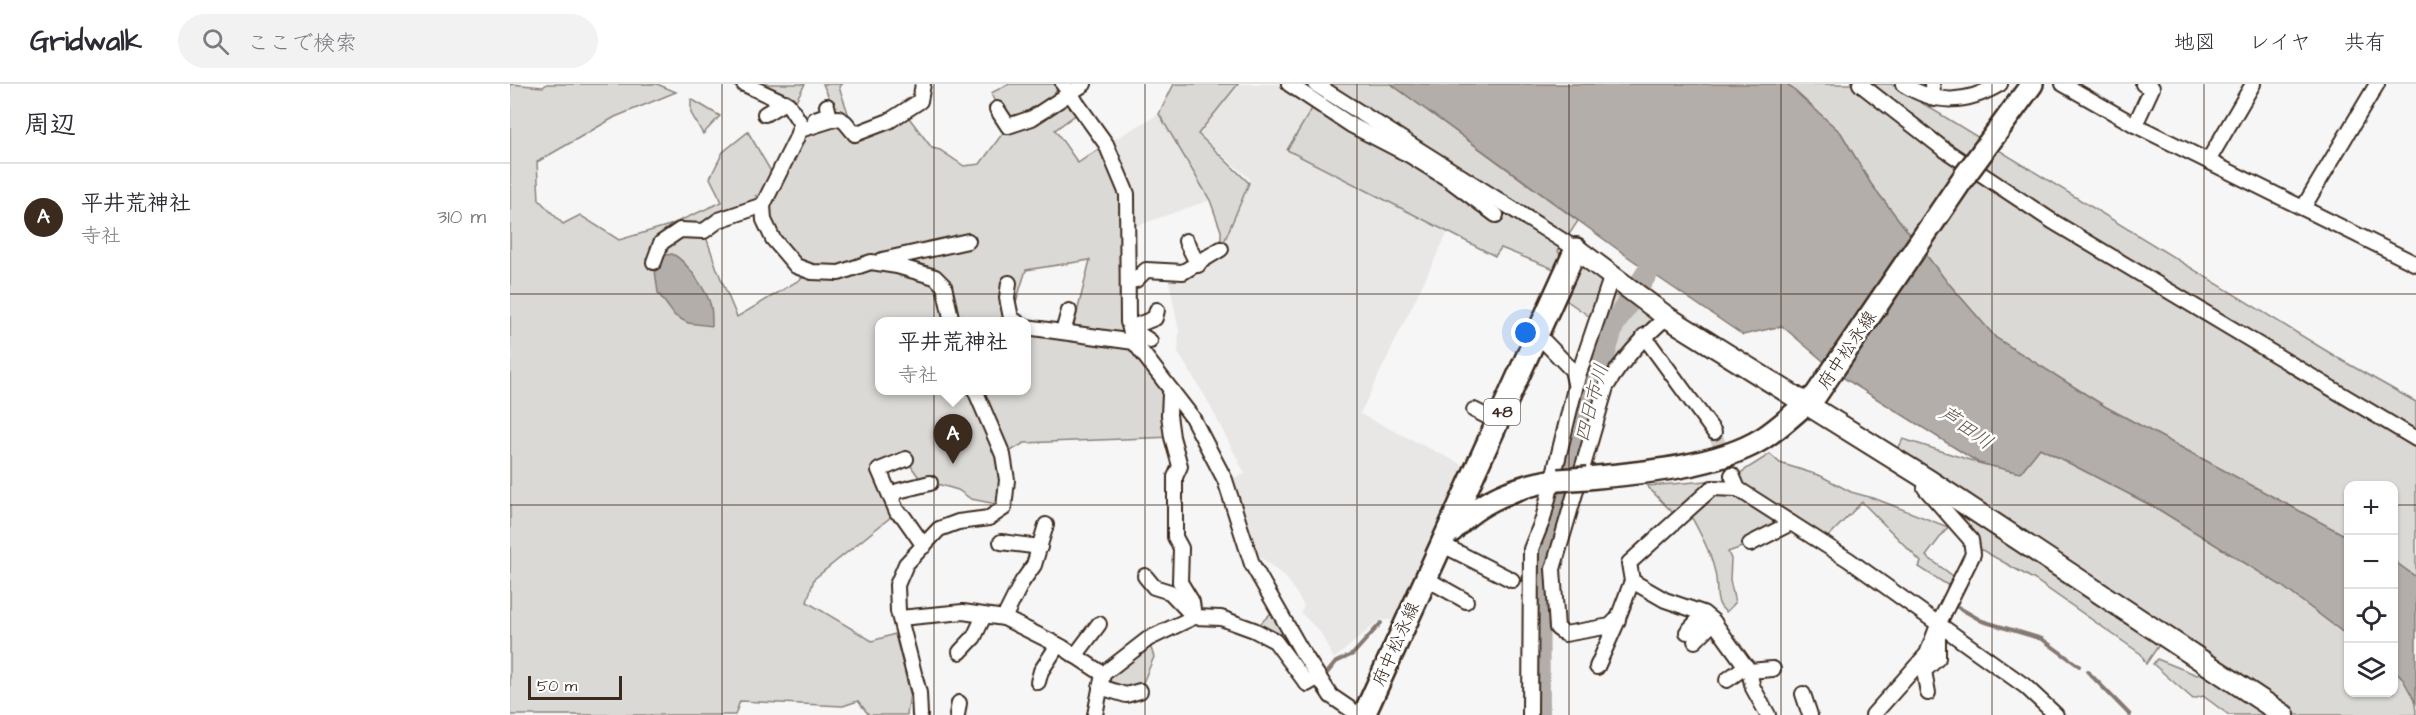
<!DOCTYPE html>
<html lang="ja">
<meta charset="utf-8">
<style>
body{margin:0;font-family:"Architects Daughter","Klee One",sans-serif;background:#f2f2f3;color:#2b2b33}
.controls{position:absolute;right:18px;bottom:18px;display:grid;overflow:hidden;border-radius:12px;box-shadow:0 2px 4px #0004}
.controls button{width:54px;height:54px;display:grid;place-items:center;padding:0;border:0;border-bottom:2px solid #e1e1e2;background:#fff;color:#2b2b33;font:30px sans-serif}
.scale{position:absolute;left:18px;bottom:15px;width:94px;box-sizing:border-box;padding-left:6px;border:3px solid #3b2a1e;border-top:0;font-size:16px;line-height:21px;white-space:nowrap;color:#3b2a1e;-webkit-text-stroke:4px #fff;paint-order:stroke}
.you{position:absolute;left:1016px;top:249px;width:21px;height:21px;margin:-15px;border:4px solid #fff;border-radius:50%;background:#1a73e8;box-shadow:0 0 0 9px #1a73e833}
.badge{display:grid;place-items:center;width:39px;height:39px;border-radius:50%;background:#3b2a1e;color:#fff;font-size:20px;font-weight:700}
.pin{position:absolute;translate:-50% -50px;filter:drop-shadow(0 2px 3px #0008)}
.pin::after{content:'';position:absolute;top:32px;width:21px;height:18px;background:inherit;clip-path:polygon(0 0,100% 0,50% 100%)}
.popup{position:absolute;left:365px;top:233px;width:156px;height:78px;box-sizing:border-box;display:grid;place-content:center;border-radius:12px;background:#fff;filter:drop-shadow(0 2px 4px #0005);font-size:20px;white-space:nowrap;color:#7c7c81}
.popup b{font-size:22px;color:#2b2b33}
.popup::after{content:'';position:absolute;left:50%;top:100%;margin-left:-12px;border:12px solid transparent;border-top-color:#fff}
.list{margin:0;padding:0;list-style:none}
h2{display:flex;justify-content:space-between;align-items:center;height:78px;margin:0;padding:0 24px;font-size:26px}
h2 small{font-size:20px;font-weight:400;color:#7c7c81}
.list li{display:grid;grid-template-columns:39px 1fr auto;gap:18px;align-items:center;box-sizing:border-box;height:108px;padding:0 24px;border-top:2px solid #e1e1e2}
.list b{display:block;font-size:22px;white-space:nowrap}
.list p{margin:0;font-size:20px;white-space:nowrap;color:#7c7c81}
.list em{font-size:20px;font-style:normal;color:#7c7c81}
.icon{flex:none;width:33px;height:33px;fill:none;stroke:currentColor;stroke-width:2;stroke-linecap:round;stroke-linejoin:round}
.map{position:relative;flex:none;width:1906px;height:631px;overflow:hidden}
header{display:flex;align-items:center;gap:36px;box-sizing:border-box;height:84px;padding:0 30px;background:#fff;border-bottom:2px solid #e1e1e2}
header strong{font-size:28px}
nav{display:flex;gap:33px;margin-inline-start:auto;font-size:21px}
.search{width:420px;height:54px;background:#f2f2f3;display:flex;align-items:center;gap:15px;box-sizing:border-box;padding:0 21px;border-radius:33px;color:#7c7c81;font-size:22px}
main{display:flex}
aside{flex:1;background:#fff}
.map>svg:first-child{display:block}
.built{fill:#e9e7e6}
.green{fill:#dbd9d6;stroke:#8b827a;stroke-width:1.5;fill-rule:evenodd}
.water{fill:#b4aeaa;stroke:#847972;stroke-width:1.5}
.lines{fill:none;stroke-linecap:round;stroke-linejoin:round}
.stream{stroke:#847972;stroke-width:4}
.river{stroke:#b4aeaa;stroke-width:22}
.street-tunnel{stroke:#d1cdcb;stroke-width:14;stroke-dasharray:14 7;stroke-linecap:butt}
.street-casing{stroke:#3b2a1e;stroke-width:18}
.secondary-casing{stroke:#3b2a1e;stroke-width:24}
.primary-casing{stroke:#3b2a1e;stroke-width:26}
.street{stroke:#fff;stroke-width:14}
.secondary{stroke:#fff;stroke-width:20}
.primary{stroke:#fff;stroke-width:21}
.primary-bridge-casing{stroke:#3b2a1e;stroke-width:26;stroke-linecap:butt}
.primary-bridge{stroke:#fff;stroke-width:21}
.grid{fill:none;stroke:#3b2a1e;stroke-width:1.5;stroke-opacity:0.55}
.labels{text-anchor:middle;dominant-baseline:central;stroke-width:5;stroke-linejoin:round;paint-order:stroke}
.shield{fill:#fff;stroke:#766a62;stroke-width:1.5}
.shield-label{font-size:16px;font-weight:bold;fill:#3b2a1e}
.street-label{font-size:18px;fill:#3b2a1e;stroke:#fff}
.water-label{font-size:20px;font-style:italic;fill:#65584f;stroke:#fff}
</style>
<header>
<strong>Gridwalk</strong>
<div class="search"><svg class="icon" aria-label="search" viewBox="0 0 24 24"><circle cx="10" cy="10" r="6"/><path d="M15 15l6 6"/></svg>ここで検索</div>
<nav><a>地図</a><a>レイヤ</a><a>共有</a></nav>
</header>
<main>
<aside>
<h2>周辺<small></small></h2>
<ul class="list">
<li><span class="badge">A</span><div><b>平井荒神社</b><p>寺社</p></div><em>310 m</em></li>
</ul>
</aside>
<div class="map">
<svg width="1906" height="631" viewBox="0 0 1906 631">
<rect width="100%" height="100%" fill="#f7f6f6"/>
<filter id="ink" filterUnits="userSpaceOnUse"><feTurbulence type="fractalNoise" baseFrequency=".0167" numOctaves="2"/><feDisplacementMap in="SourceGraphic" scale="12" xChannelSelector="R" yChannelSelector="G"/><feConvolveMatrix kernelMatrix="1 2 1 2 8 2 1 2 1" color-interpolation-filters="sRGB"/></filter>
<g filter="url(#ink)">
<!-- built -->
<g class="built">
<polygon points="728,0 779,0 806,18 777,66 938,148 850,330 959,384 889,536 870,536 824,575 810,548 791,529 794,522 778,496 735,460 715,396 735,390 696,314 668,269 669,248 657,187 710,165 740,95 688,50"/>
<polygon points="649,30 700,116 618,145 596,60"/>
</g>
<!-- green -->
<g class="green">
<path d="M 0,0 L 33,3 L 37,0 L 147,0 L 166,8 L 105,33 L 27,78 L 29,116 L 53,140 L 70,131 L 109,156 L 160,141 L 212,118 L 200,94 L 213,68 L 238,48 L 263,91 L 250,115 L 245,111 L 252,120 L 290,46 L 328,34 L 313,0 L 332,0 L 329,3 L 345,49 L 393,26 L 422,64 L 430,66 L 454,82 L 470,80 L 498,42 L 562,9 L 572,26 L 545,46 L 568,79 L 596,60 L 617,110 L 618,238 L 657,300 L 662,353 L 514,359 L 494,371 L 491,411 L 486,420 L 461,415 L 448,406 L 410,395 L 396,375 L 369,386 L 387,428 L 304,495 L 297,518 L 362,557 L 385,550 L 400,609 L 397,631 L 359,631 L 348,617 L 333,622 L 230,617 L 225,631 L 0,631 ZM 252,121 L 263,155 L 301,189 L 227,233 L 207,185 L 194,147 ZM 580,176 L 562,249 L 517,243 L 516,306 L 370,306 L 370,238 L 500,237 L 516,186 Z"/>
<polygon points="246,0 295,0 284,20"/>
<polygon points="499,0 544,0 548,4 537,19 499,37 492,18 485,19 481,9"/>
<polygon points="664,0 728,0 688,50 739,99 711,165 711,147 700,116 649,30"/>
<polygon points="779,0 881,0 1068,137 1048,167 1054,177 1049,187 991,164 985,172 777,66 806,18"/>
<polygon points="1277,0 1343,0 1461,90 1906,362 1906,493 1884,477 1884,402 1838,402 1838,453 1596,323 1486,254 1434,194 1361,100 1331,49"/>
<polygon points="1361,0 1381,0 1833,277 1906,318 1906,348 1489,96"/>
<polygon points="181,15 210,32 193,50 181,29"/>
<polygon points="1073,171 1157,233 1112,277 1039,480 1037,529 1038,631 1019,631 1022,477 1086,237 1053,214"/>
<path d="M 1393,355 L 1469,379 L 1510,389 L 1530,364 L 1648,425 L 1772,502 L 1838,552 L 1838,608 L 1884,608 L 1884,586 C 1897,596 1906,614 1906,631 L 1785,631 L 1387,367 Z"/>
<polygon points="1260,370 1270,379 1311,392 1341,408 1366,415 1438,443 1416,472 1450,497 1445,506 1409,483 1411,478 1352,418 1316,455 1234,402 1230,389"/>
<polygon points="1209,396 1193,403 1163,429 1137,402"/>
<path d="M 1228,409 L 1278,438 L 1240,460 L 1218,468 L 1221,475 L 1220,496 L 1225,519 L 1216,528 C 1204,519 1208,507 1206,494 C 1203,472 1191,451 1181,432 L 1204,410 Z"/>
<polygon points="1429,410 1651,558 1636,580 1631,570 1525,496 1470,465 1461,456"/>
<polygon points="767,523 809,593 797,600 766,559 744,546"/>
<polygon points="638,555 644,573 632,601 617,608 599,601 598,595"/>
<polygon points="1647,575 1687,591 1707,587 1768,631 1719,631 1693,612 1683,615 1643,580"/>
</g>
<!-- water -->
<g class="water">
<polygon points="881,0 1277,0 1331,49 1361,100 1434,194 1486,254 1596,323 1838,453 1838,552 1772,502 1648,425 1530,364 1510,389 1469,379 1332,293 1272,242 1233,251 1121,175"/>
<path d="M 162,170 C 176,176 198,208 201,223 C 202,228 202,236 202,242 L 178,239 L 165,232 L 148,209 L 145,186 L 151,172 Z"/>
<polygon points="1884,477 1906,493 1906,619 1891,592 1884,586"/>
</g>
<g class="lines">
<!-- stream -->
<g class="stream">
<polyline points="225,0 230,7"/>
<polyline points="1446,522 1472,537 1532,555 1569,582"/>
<polyline points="1577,587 1620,631"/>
<polyline points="813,594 826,578 843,570 871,539"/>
</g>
<!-- river -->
<polyline class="river" points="1029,631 1028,475 1040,455 1054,418 1075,349 1083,308 1103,242 1155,161"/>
<!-- street-tunnel -->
<polyline class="street-tunnel" points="1204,348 1222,391"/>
<!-- street casing -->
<g class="street-casing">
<g id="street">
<polyline points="234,0 278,20 291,40 286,55 253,121 254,136 263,155 286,182 302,188 329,189 361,178 387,182 425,193 434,202 442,238"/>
<polyline points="553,0 596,60 617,110 618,238 624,258 682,333 715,396 742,480 791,566 821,612 849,631"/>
<polyline points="779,0 841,41 901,72 938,95 986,131"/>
<polyline points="805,0 1066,165"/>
<polyline points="1350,0 1432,64 1542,137 1906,355"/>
<path d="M 1393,0 C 1426,21 1456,20 1490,0"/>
<polyline points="1422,0 1424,15"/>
<polyline points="1553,0 1625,41 1906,180"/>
<polyline points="487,25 498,42 522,34 574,0"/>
<polyline points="255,30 275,18"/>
<polyline points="305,35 319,30 317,22"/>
<polyline points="1625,41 1642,4 1633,0"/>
<polyline points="290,46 328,34 335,38 345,50 379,37 410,17 413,0"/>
<polyline points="1698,77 1743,0"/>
<polyline points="1793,124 1867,0"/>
<polyline points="676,157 688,181"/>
<polyline points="372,176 458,157"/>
<polyline points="144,178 151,159 170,146 194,147 209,136 253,121"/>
<polyline points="618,197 626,196 636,186 673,188 711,165"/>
<polyline points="499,199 497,214 501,234 507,238"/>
<path d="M 1157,233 C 1132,254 1113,275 1096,303 L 1043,485 L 1047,544 L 1055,550 L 1100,542 L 1108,534 L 1122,497 L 1119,479 L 1202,404 L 1228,405"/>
<polyline points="516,243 624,258"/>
<polyline points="620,244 645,234 647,226"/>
<polyline points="620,244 640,257"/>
<polyline points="553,248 559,227"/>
<polyline points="1027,250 1062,286 1065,299"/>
<polyline points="1134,252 1204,348"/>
<polyline points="662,307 660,310 659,331 662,353 670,382 665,393 665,453 671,464 670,498 682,518 684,533"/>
<polyline points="964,326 988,338"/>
<polyline points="396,375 369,386 387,428 393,432 414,462"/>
<polyline points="1222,391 1228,405 1339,476 1515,602 1546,631"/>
<polyline points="381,414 388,407 420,399"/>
<polyline points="491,458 530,463"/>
<polyline points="931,460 1002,496"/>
<polyline points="1240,460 1281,439"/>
<polyline points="635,492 644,503 660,508 684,533"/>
<polyline points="915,494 956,517"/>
<polyline points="1122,497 1155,516 1193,529 1203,537 1239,587 1243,604 1258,631"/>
<polyline points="390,534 453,528 494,534 552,563 593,590"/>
<polyline points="494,534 512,498 524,481 536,441"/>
<polyline points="1177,548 1194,530"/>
<polyline points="1185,557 1204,538"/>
<polyline points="450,568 464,553 474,532"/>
<polyline points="565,572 589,540"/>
<polyline points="1087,583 1108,536"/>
<polyline points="1239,587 1263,585"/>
<polyline points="1217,596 1236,582"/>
<polyline points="528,598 531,587 548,561"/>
<polyline points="590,603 616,611 630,607"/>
<polyline points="1418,609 1414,587 1428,574 1428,549"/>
<polyline points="1293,610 1300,631"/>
<polyline points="410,631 409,609 388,527 387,501 396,480 429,445 448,438 479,434 494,424 497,396 493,371 465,306"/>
<polyline points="447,631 449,619"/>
<polyline points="585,631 593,590 638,555 684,533 711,534 744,546 765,557 797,600 809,593"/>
<polyline points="1020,631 1021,465 1033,435 1068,292 1102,191"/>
<polyline points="1363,631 1417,570 1428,541 1463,470 1461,456 1415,404 1420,397"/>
</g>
</g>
<!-- secondary casing -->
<g class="secondary-casing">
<polyline id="secondary" points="1066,165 1157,233 1420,397 1774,631"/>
</g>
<!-- primary casing -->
<g class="primary-casing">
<g id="primary">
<polyline points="1473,67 1522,0"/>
<path d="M 1077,394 C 1130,389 1207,383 1252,355 C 1271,343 1289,325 1306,311 L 1456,90"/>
<path d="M 942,447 C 966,418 1011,400 1048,396"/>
<polyline points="854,631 1066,165"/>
</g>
</g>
<!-- street -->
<use href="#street" class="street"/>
<!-- secondary -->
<use href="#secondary" class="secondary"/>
<!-- primary -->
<use href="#primary" class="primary"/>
<!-- primary-bridge casing -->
<g class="primary-bridge-casing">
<g id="primary-bridge">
<polyline points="1456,90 1473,67"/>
<polyline points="1048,396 1077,394"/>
</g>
</g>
<!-- primary-bridge -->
<use href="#primary-bridge" class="primary-bridge"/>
</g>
</g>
<!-- grid -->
<path class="grid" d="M 212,0 L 212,631M 424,0 L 424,631M 635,0 L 635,631M 847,0 L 847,631M 1059,0 L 1059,631M 1271,0 L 1271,631M 1482,0 L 1482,631M 1694,0 L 1694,631M 0,210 L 1906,210M 0,421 L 1838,421M 1884,421 L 1906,421"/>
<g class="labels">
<!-- shield labels -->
<rect class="shield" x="974" y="315" width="36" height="26" rx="4.5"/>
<g class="shield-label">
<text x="992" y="328">48</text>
</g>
<!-- street labels -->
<g class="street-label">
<text transform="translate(1337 266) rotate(-56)">府中松永線</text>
<text transform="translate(886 560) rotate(-66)">府中松永線</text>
</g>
<!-- water labels -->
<g class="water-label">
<text transform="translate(1082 319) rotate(-75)">四日市川</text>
<text transform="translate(1456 344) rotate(35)">芦田川</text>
</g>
</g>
</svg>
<div class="controls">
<button>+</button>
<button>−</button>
<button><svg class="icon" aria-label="locate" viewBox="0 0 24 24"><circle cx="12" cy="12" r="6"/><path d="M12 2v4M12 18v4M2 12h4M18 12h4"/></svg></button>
<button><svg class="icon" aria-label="layers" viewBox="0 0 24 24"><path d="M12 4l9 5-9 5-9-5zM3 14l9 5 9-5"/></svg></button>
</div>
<div class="scale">50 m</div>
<div class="you"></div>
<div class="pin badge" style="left:443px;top:380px">A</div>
<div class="popup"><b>平井荒神社</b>寺社</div>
</div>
</main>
